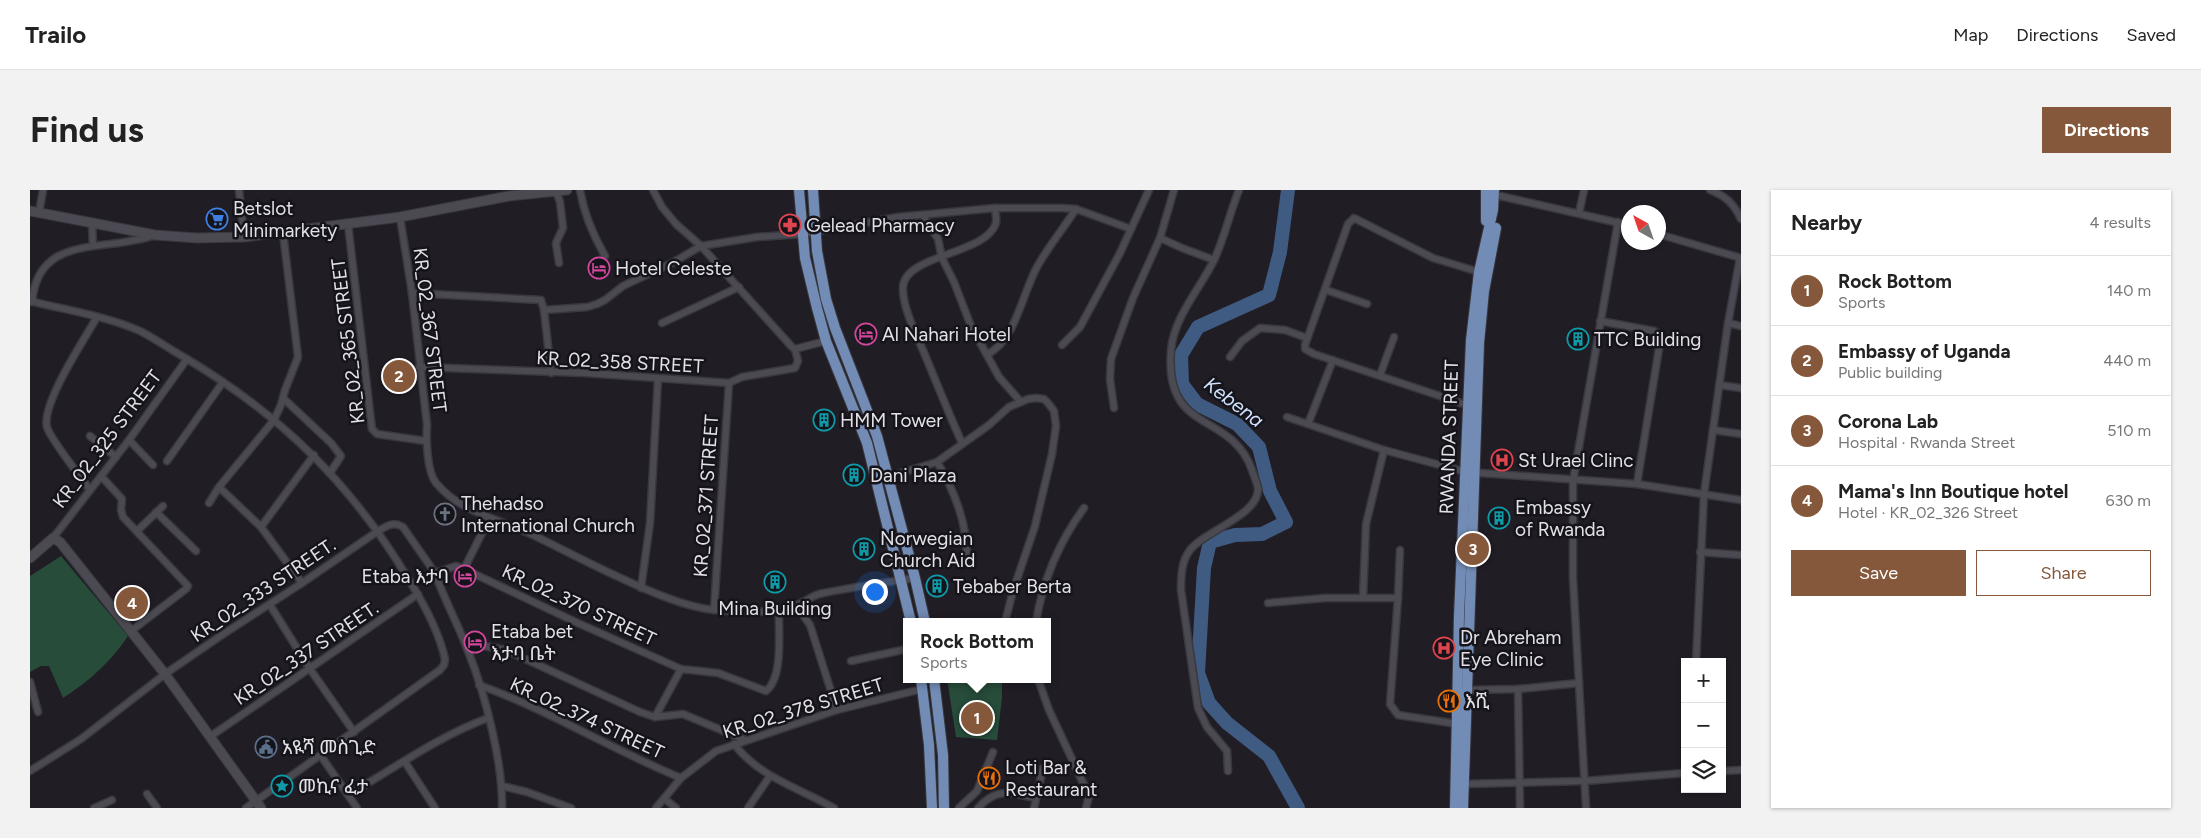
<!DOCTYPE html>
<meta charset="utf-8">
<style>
body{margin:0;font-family:Figtree,"Noto Sans Ethiopic",sans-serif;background:#f2f2f2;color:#222}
.controls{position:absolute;right:15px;bottom:15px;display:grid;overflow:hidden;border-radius:0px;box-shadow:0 1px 4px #0004}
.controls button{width:45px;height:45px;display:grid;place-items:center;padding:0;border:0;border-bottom:1px solid #e0e0e0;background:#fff;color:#222;font:25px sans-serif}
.compass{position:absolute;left:1591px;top:15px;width:45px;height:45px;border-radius:50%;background:#fff;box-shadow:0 1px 4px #0004;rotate:320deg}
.you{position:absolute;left:844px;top:401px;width:18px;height:18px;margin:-12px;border:4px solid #fff;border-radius:50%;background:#1a73e8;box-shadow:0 0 0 8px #1a73e833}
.badge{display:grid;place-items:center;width:32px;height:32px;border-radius:50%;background:#85583b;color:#fff;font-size:16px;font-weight:700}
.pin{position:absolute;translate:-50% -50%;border:2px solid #fff;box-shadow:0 1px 5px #0006}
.popup{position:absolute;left:873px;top:428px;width:148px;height:65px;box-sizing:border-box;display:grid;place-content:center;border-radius:0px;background:#fff;filter:drop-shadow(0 1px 4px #0005);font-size:16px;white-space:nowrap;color:#767676}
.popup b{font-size:19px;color:#222}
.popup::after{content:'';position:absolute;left:50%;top:100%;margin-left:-10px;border:10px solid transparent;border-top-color:#fff}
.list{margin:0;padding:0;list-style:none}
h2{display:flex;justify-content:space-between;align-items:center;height:65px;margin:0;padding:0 20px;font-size:21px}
h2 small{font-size:16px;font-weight:400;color:#767676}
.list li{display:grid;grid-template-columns:32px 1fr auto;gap:15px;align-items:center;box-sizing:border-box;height:70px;padding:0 20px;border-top:1px solid #e0e0e0}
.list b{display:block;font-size:19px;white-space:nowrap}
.list p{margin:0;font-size:16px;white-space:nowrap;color:#767676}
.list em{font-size:16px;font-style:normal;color:#767676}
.actions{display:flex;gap:10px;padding:15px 20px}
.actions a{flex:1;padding:11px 0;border:1px solid #85583b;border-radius:0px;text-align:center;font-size:18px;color:#85583b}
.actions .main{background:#85583b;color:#fff}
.icon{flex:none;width:28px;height:28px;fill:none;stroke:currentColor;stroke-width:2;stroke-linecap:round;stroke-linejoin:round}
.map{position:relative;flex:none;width:1711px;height:618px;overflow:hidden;border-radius:0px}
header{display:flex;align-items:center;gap:30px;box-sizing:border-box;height:70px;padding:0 25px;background:#fff;border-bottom:1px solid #e0e0e0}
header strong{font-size:24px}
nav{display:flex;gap:28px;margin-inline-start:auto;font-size:18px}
.intro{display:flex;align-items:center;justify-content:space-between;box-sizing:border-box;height:120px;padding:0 30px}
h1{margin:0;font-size:35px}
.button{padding:12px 22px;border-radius:0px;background:#85583b;color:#fff;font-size:18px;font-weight:700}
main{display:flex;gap:30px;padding:0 30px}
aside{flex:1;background:#fff;border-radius:0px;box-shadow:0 1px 4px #0004}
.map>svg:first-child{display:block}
.green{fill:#274c3a}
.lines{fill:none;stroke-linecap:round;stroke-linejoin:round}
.river{stroke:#405b81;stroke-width:14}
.street-casing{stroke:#39383e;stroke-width:9}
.secondary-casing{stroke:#39383e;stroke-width:11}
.primary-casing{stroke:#39383e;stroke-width:12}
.street{stroke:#4b4951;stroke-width:6}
.secondary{stroke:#4b4951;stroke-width:9}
.primary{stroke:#738cb5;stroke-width:10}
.labels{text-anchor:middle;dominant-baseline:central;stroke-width:5;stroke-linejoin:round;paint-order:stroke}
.poi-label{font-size:19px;fill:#e3e1e6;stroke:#16141b;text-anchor:start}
.street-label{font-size:19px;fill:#e3e1e6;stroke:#16141b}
.water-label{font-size:20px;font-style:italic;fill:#cfe1fb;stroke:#16141b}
</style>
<header>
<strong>Trailo</strong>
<nav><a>Map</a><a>Directions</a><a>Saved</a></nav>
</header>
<div class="intro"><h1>Find us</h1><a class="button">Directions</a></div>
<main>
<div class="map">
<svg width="1711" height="618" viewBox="0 0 1711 618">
<rect width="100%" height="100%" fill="#201d25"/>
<!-- green -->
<g class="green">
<path d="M 31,366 L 98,446 C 81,472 58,492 33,508 L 19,476 L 11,476 L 0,482 L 0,386 Z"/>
<polygon points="917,489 972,490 972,508 967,550 926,547"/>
</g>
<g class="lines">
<!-- river -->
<polyline class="river" points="1258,0 1250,62 1239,105 1168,137 1151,165 1152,194 1167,214 1207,234 1229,257 1240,301 1256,332 1232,344 1205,345 1180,352 1174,378 1168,483 1179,513 1197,533 1239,566 1268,618"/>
<!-- street casing -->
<g class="street-casing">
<g id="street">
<polyline points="209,0 214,47"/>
<path d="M 550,0 C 554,24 563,45 575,66"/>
<polyline points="623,0 632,17 646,34 671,56 762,157 765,159 796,151"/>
<path d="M 1680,0 C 1696,6 1704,14 1711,29"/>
<polyline points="526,1 530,12 533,38 526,53 529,73"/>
<polyline points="1470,6 1598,35"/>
<polyline points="9,23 13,0"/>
<polyline points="1549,23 1554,0"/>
<polyline points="893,25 908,49 912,68 924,92 941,136 969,187 991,212"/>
<path d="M 370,27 L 382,103 L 397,235 C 396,249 397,282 406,293 C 432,324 471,329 505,346 C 548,367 590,390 635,407 C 651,413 669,419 686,420 C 712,422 740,424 765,416 C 773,413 780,407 789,404 C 821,397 853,393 885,388"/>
<polyline points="62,33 63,56"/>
<polyline points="318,34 342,239 347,244 396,251"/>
<polyline points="1628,44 1711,68"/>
<polyline points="1130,48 1152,58 1184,70"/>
<polyline points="1296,100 1337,114"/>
<polyline points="382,103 511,110 514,120 521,183"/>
<path d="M 0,111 C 36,120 76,126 110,141 C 124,148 138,158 152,166 C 249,223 321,293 379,390 C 394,414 409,441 415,469 L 414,475 L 410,480 L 216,618"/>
<path d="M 2,112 C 8,42 77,63 125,45"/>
<polyline points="514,120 557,117 567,114 575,110 593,96 642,73 671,56 727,47 773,44 868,27 965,18 1031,18 1046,19 1101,39"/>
<polyline points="1570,131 1624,141 1631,146 1607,294"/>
<polyline points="632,133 709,97"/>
<polyline points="1698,133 1711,136"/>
<polyline points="1032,155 1050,137 1090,63 1119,0"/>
<path d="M 958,164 C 986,149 992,104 1007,77 C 1018,57 1033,39 1046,19"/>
<polyline points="1200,167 1212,151 1230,138 1255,140 1277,148"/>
<polyline points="389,177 556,183 699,193 712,187 765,178 768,171 765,159"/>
<polyline points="1350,185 1364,147"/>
<polyline points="1689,195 1711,198"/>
<polyline points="253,208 301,253 311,266 300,283"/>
<polyline points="1437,215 1284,164 1275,159 1275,155 1318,34 1324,28 1403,68 1449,82"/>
<polyline points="1084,218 1080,189 1081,169 1103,108 1130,48 1144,0"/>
<polyline points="1257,227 1354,260 1436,282 1607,294 1711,310"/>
<polyline points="1278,234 1303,170"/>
<polyline points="1683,240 1711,244"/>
<polyline points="60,246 86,267"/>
<polyline points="99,250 123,275"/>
<path d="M 932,253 C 919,224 907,194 895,165 C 887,146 872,117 873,97 C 875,64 956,65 966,33 C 967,28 965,22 965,18"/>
<polyline points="137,271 193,192"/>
<path d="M 907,272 C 924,299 937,334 937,366"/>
<polyline points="71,286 92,309 91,320 93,327 158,396 156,399 101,441"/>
<polyline points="858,287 907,272 959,235 979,217 998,209 1006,208 1014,209 1018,213 1024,221 1026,236 1022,264 1005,336 983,401 975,432"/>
<polyline points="189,297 231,337 272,393"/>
<path d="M 60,300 C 51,287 20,249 17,237 C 11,214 54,150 67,127"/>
<polyline points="179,313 189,297 244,230 251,215 255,200 268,167 253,43"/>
<polyline points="126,322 166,361"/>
<polyline points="231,337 284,265"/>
<polyline points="107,341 133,316"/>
<polyline points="23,348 99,250 157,169"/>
<polyline points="1670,362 1711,365"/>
<polyline points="434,379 459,329"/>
<polyline points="611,398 620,333 628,189"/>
<polyline points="1333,407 1336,334 1354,260"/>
<polyline points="1368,408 1370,360"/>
<polyline points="1238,413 1295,408 1368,408 1360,514 1368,525 1428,534"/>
<polyline points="240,415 280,479 324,542"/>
<polyline points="766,415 780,435 807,520"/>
<polyline points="684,420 699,193"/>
<path d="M 1006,432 C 1013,390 1029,352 1054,318"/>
<polyline points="437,459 454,456 476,460 610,522 625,527 653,524 715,550"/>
<polyline points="821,471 877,459"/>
<polyline points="1666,472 1674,304 1698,133 1710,68"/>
<polyline points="1008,489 1019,520 1056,599 1059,606 1056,618"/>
<polyline points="0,492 8,522"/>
<path d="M 449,495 C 519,520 582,560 651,588"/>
<polyline points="1488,499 1490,618"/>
<polyline points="1436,500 1488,499 1549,493"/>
<polyline points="625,527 651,479"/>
<polyline points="181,546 388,404"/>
<path d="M 704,554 C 729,587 769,598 804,618"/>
<polyline points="291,566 327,618"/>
<polyline points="375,572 405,618"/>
<path d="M 0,581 L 51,549 L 135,484 L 189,447 L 272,393 L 348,341 C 357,336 363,331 373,337 L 405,383"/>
<path d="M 1198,581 L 1197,561 L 1177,537 L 1168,518 L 1151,400 C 1151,387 1151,372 1160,360 C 1174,341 1230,325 1228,298 C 1227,293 1224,286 1222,280 C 1201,220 1134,246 1141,160 C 1144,126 1171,98 1185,68 C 1195,46 1200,22 1209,0"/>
<polyline points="1692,581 1711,580"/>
<polyline points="1434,594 1555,591 1655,583"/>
<polyline points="472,596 497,602 541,618"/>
<polyline points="117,604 127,618"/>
<path d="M 318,605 C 363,579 409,546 458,528"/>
<polyline points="635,609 646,618"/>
<polyline points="64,618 82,610"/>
<path d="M 472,618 C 473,573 455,503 438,461 C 428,434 414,409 405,383 L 426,376 L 434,379 L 550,434 L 651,479 L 688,483 L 736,501 C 754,487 748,441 749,419"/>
<polyline points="626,618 651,588 686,561 807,520 892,499"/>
<polyline points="718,618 740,586"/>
<polyline points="929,618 947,601 963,562"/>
<path d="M 948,618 C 967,597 980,603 1006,608"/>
<polyline points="1004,618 1013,578"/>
<polyline points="1556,618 1543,388 1543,291 1588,32"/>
</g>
</g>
<!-- secondary casing -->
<g class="secondary-casing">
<g id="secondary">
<polyline points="0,21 125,45 167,48 214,47 370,27 479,6 537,0"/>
<polyline points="0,368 23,348 30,352 135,484 231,618"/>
</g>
</g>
<!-- primary casing -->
<g class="primary-casing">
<g id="primary">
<polyline points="769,0 775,68 787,118 796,151 837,253 881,432"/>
<polyline points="783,0 787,61 796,109 805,138 847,246 885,388 895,432"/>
<polyline points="1456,0 1456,31"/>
<polyline points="891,489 899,555 902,618"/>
<polyline points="904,489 913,565 914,618"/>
<polyline points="1425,618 1429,426 1441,150 1449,82 1463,20 1464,0"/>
<polyline points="1433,618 1449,153 1454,101 1466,38"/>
</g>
</g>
<!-- street -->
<use href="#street" class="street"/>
<!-- secondary -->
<use href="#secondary" class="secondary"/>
<!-- primary -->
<use href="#primary" class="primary"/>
</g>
<!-- icons -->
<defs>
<g id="supermarket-ring" transform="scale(1.125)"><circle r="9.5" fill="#16141b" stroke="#3f7fe0" stroke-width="1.5"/><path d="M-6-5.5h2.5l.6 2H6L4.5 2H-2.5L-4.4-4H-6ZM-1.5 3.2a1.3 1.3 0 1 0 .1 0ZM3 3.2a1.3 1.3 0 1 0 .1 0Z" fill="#3f7fe0"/></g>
<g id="pharmacy-ring" transform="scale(1.125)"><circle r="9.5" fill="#16141b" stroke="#e0444e" stroke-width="1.5"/><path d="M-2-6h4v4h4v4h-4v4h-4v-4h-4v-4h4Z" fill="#e0444e"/></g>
<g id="hotel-ring" transform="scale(1.125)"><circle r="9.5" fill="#16141b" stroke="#d1479c" stroke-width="1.5"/><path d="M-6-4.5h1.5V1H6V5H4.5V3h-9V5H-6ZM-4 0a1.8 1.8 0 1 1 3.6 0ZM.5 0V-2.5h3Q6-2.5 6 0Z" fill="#d1479c"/></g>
<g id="building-ring" transform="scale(1.125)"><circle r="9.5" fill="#16141b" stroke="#0f9aa8" stroke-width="1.5"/><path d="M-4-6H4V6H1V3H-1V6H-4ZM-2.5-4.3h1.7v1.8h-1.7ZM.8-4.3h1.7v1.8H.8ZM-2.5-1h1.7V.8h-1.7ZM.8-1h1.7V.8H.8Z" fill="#0f9aa8"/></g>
<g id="hospital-ring" transform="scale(1.125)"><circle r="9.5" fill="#16141b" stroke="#e0444e" stroke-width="1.5"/><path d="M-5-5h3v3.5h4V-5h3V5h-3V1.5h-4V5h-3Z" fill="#e0444e"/></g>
<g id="church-ring" transform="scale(1.125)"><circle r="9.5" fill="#16141b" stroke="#6b7280" stroke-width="1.5"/><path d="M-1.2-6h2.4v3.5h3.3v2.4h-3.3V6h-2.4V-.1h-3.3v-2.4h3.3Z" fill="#6b7280"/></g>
<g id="restaurant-ring" transform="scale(1.125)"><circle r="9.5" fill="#16141b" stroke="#e8710a" stroke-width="1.5"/><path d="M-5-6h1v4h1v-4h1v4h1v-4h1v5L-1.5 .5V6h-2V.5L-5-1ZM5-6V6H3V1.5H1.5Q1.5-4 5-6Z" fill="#e8710a"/></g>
<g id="civic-ring" transform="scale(1.125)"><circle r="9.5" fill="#16141b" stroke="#5c6f8a" stroke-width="1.5"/><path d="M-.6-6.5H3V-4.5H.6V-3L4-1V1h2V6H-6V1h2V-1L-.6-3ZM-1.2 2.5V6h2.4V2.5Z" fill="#5c6f8a"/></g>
<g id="sight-ring" transform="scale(1.125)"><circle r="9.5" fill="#16141b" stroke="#0f9aa8" stroke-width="1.5"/><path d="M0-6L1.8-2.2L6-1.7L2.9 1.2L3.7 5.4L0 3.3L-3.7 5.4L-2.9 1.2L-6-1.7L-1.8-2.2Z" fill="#0f9aa8"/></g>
</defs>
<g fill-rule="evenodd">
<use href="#supermarket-ring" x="187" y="29"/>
<use href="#pharmacy-ring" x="760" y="35"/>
<use href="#hotel-ring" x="569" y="78"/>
<use href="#hotel-ring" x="836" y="144"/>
<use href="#building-ring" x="1548" y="149"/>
<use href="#building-ring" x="794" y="230"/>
<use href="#hospital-ring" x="1472" y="270"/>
<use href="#building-ring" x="824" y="285"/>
<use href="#church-ring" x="415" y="324"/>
<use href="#building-ring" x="1469" y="328"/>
<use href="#building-ring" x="834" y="359"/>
<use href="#hotel-ring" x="435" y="386"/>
<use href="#building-ring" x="745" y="392"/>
<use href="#building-ring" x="907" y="396"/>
<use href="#hotel-ring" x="445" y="452"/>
<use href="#hospital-ring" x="1414" y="458"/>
<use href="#restaurant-ring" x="1419" y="511"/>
<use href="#civic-ring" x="236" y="557"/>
<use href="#restaurant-ring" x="959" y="588"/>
<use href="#sight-ring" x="252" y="596"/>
</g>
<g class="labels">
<!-- poi labels -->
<g class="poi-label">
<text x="203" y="18">Betslot<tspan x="203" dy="22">Minimarkety</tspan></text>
<text x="776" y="35">Gelead Pharmacy</text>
<text x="585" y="78">Hotel Celeste</text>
<text x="852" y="144">Al Nahari Hotel</text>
<text x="1564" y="149">TTC Building</text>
<text x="810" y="230">HMM Tower</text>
<text x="1488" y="270">St Urael Clinc</text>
<text x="840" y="285">Dani Plaza</text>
<text x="431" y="313">Thehadso<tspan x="431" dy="22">International Church</tspan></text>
<text x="1485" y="317">Embassy<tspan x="1485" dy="22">of Rwanda</tspan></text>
<text x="850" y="348">Norwegian<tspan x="850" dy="22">Church Aid</tspan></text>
<text x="419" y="386" text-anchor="end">Etaba እታባ</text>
<text x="923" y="396">Tebaber Berta</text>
<text x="745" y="418" text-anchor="middle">Mina Building</text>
<text x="461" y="441">Etaba bet<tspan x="461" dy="22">እታባ ቤት</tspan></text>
<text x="1430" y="447">Dr Abreham<tspan x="1430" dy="22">Eye Clinic</tspan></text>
<text x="1435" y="511">እሺ</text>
<text x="252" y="557">አዪሻ መስጊድ</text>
<text x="975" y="577">Loti Bar &amp;<tspan x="975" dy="22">Restaurant</tspan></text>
<text x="268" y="596">መኪና ፈታ</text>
</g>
<!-- street labels -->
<g class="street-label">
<text transform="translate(400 140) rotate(83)">KR_02_367 STREET</text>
<text transform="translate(318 151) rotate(-97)">KR_02_365 STREET</text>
<text transform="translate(590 172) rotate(3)">KR_02_358 STREET</text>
<text transform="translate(1419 247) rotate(-88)">RWANDA STREET</text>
<text transform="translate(77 249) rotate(-53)">KR_02_325 STREET</text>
<text transform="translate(676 306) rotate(-86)">KR_02_371 STREET</text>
<text transform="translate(233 400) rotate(-34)">KR_02_333 STREET.</text>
<text transform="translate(549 415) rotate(25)">KR_02_370 STREET</text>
<text transform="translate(276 463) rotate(-34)">KR_02_337 STREET.</text>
<text transform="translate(773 518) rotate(-17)">KR_02_378 STREET</text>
<text transform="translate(557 528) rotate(25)">KR_02_374 STREET</text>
</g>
<!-- water labels -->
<g class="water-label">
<text transform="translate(1204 212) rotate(37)">Kebena</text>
</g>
</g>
</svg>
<div class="controls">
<button>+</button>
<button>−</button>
<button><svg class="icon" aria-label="layers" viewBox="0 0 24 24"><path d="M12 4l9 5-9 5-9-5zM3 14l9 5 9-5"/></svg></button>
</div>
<svg class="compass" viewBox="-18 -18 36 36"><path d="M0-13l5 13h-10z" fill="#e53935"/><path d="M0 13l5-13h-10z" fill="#767676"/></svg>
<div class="you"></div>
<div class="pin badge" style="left:947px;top:528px">1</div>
<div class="popup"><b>Rock Bottom</b>Sports</div>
<div class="pin badge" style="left:369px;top:186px">2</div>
<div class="pin badge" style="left:1443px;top:359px">3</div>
<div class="pin badge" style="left:102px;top:413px">4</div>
</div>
<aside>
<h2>Nearby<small>4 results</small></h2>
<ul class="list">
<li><span class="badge">1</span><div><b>Rock Bottom</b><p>Sports</p></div><em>140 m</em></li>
<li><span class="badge">2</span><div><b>Embassy of Uganda</b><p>Public building</p></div><em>440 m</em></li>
<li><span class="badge">3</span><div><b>Corona Lab</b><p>Hospital · Rwanda Street</p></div><em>510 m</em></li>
<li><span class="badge">4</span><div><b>Mama's Inn Boutique hotel</b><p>Hotel · KR_02_326 Street</p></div><em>630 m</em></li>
</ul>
<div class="actions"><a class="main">Save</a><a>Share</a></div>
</aside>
</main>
